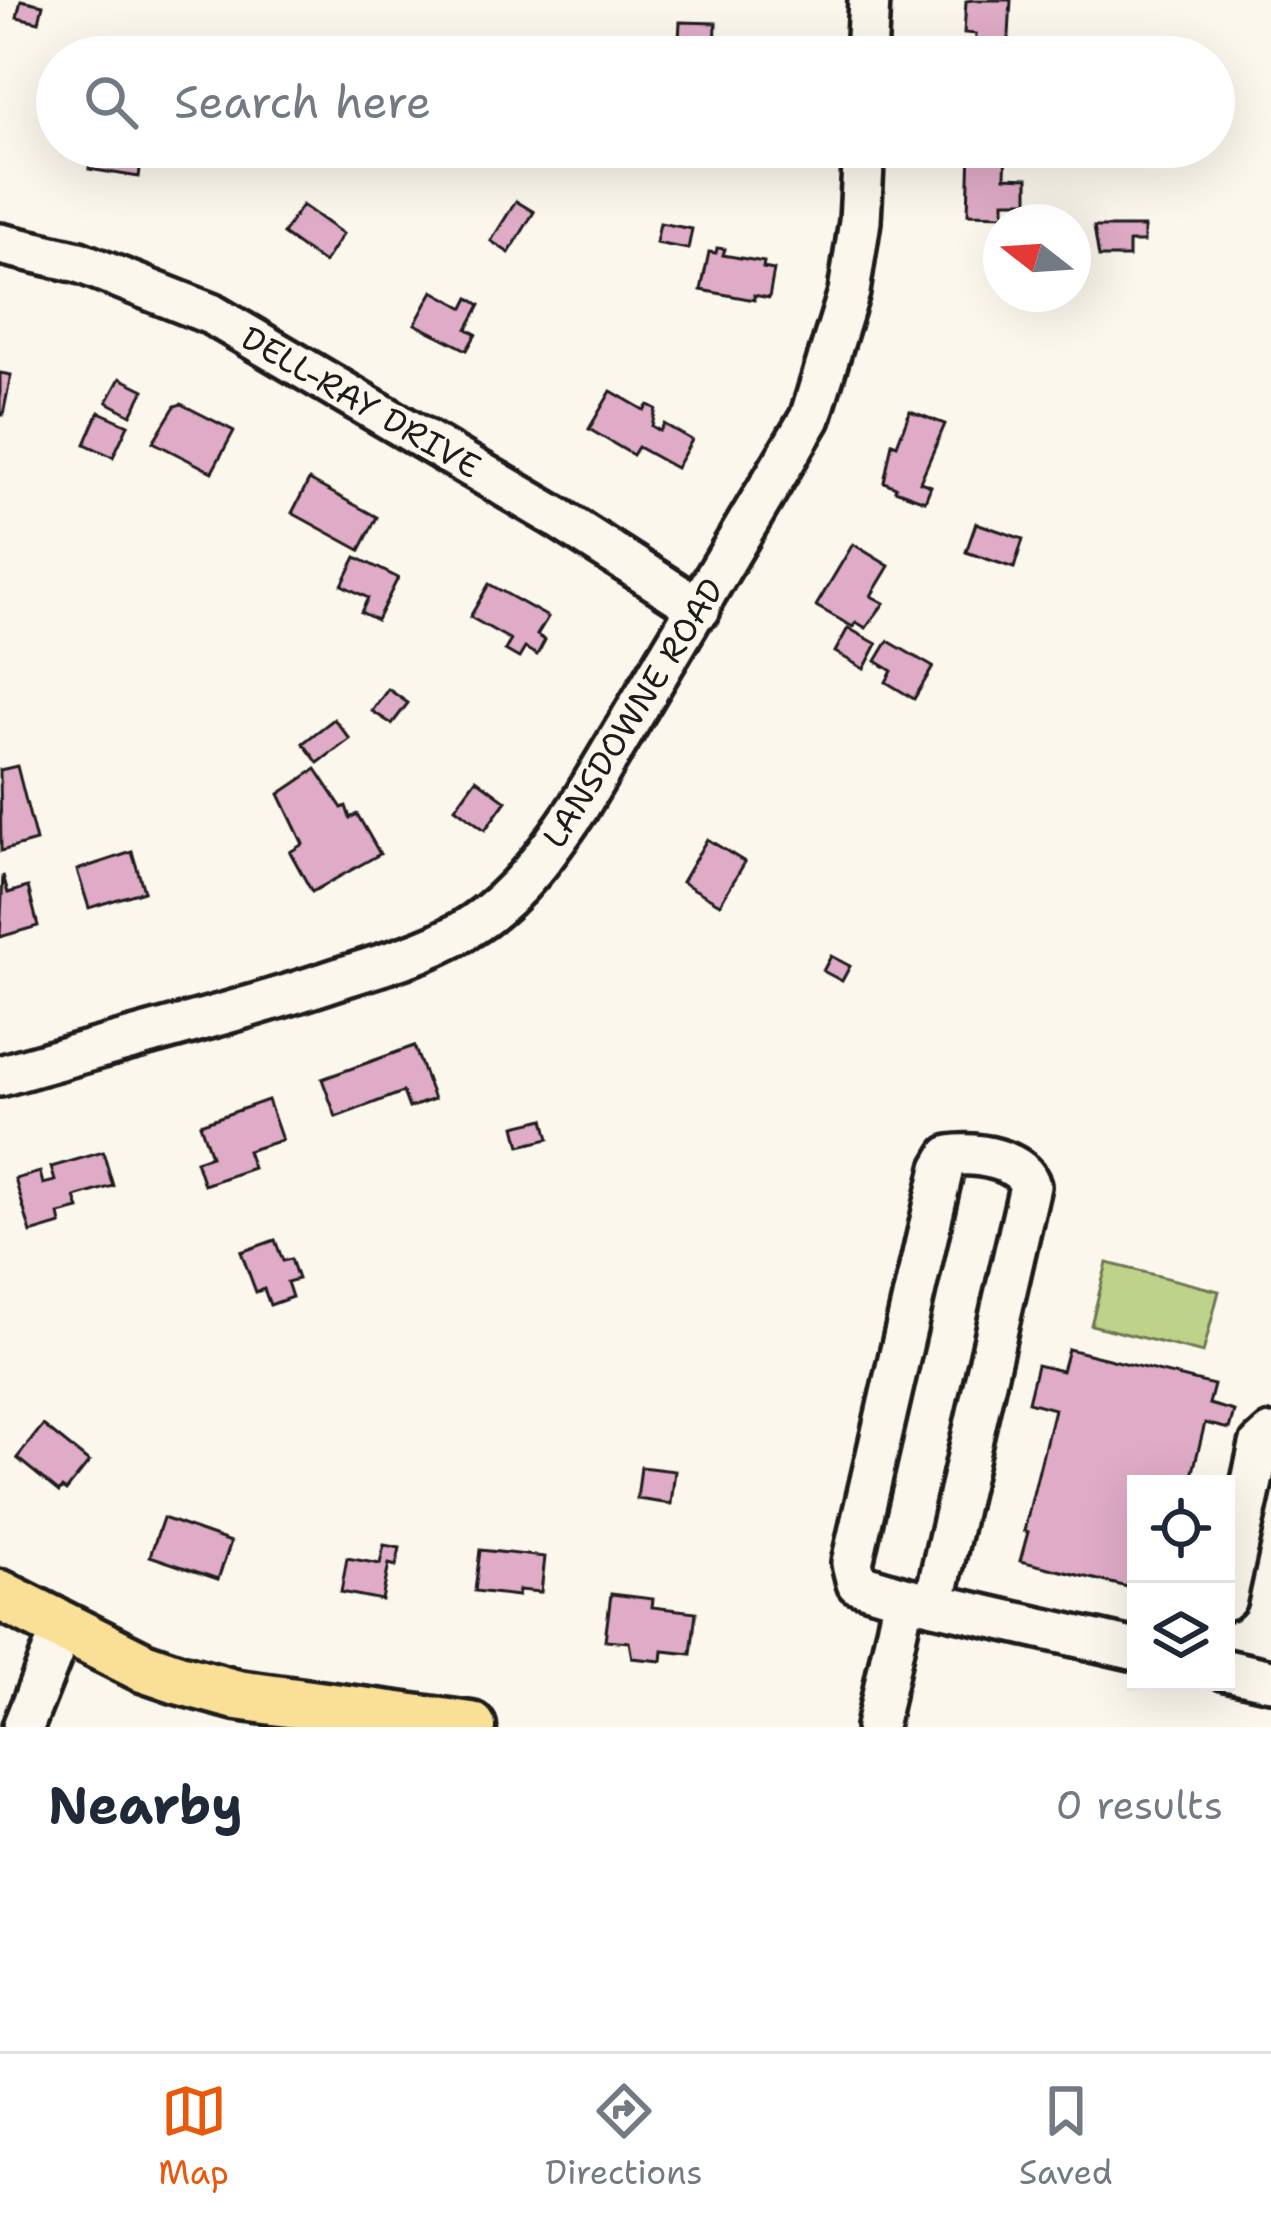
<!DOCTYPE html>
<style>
body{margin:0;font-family:"Shantell Sans",sans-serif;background:#f6f6f7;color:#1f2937}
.controls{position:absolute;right:36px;bottom:36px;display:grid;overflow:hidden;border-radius:0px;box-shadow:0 12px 48px #0002}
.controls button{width:108px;height:108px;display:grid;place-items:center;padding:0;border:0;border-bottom:3px solid #e0e1e3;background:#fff;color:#1f2937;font:60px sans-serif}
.compass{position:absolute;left:983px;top:204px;width:108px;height:108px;border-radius:50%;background:#fff;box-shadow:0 12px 48px #0002;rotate:287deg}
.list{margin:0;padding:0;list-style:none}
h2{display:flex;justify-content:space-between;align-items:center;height:156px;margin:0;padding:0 48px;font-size:51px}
h2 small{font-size:39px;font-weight:400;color:#747a83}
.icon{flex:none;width:66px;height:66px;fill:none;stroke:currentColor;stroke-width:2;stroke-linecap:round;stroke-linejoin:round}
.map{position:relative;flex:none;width:1271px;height:1727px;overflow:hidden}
.search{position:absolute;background:#fff;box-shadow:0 12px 48px #0002;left:36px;right:36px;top:36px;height:132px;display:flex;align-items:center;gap:30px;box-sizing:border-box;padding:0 42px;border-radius:66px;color:#747a83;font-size:45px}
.sheet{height:324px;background:#fff}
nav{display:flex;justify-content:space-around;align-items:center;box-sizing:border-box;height:168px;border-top:3px solid #e0e1e3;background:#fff;font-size:33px;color:#747a83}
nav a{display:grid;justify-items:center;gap:6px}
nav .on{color:#ea580c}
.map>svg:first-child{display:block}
.green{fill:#bed389;stroke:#6d7852;stroke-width:3}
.building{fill:#dfabc6;stroke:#1c1c1c;stroke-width:3}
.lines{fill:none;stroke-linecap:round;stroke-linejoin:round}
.minor-casing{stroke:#1c1c1c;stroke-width:48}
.major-casing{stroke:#1c1c1c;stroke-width:57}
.minor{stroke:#fbf7ec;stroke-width:39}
.major{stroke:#fadf96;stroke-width:48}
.labels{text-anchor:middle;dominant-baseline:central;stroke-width:9;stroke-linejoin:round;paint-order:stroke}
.street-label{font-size:33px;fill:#1c1c1c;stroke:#fbf7ec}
</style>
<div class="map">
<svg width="1271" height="1727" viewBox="0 0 1271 1727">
<rect width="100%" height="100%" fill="#fbf7ec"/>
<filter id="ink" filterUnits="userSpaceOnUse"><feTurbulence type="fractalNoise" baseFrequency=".00833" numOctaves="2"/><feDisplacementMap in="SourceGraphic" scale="24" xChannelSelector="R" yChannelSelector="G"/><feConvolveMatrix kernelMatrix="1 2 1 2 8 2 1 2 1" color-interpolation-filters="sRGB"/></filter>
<g filter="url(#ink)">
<!-- green -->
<polygon class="green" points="1107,1263 1219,1291 1203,1353 1091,1325"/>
<!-- building -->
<g class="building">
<polygon points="21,0 43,5 39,22 17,17"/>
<polygon points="973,0 1011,0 1008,53 975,52 976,34 964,33 966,1"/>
<polygon points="680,22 716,23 715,57 670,57 678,57"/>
<polygon points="92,147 143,147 139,177 89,169"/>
<polygon points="970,147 1006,147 1005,177 1028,178 1028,201 1004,201 1004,215 968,214"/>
<polygon points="516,201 534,212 509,253 491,241"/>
<polygon points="302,205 343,234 324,263 283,234"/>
<polygon points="660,223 692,229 688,249 656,243"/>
<polygon points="1094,227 1144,227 1144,242 1129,242 1129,257 1099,257"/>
<polygon points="717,248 725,249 723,255 764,262 763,268 774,270 769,298 754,295 754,300 701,290 709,252 716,253"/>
<polygon points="433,291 464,308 469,298 480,305 467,329 476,334 467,350 415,324"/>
<polygon points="0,373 11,375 3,415 0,415"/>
<polygon points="120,378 144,390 131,415 107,402"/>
<polygon points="611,391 644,410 648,405 656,409 652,426 660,431 664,424 692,440 676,468 638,447 633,455 589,429"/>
<polygon points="181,404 234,431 212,472 153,442 175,406"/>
<polygon points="910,411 945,424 920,482 931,486 925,501 895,490 896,487 884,482 892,443 897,445"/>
<polygon points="99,412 128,425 113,457 85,444"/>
<polygon points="309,480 377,517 360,550 292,513"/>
<polygon points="976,523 1023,539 1014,568 966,552"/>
<polygon points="853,544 889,566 871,596 884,603 866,628 856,622 853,627 816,606"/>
<polygon points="356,557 398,578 377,620 361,612 368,598 342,585"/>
<polygon points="489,584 548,617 537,635 545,640 537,655 525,648 519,658 505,650 511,640 470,617"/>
<polygon points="848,628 877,644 864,669 835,652"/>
<polygon points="888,641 933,667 914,699 886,682 892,671 876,661"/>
<polygon points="388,689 408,703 392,724 372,711"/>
<polygon points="334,719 350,739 318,763 303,743"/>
<polygon points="17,766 36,841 1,851 0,770"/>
<polygon points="316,769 342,808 346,806 350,818 357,814 380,854 312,892 290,852 303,844 279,794"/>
<polygon points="476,779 506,801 485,830 455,808"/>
<polygon points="707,839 745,862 720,904 682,882"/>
<polygon points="132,852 144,891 89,908 77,870"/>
<polygon points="3,875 8,893 28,887 38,926 0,937"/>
<polygon points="831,956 850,966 842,981 823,971"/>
<polygon points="414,1046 434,1099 409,1108 403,1092 336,1117 322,1079"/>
<polygon points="268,1100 282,1140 247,1151 253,1168 204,1185 196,1161 211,1156 200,1124"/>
<polygon points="544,1119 549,1139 520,1146 515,1126"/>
<polygon points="103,1152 113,1186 75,1197 79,1209 59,1214 61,1224 31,1233 15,1179 40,1172 43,1184 55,1181 51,1167"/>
<polygon points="275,1240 283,1261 291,1259 298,1279 287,1282 292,1297 270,1305 264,1289 256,1292 241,1252"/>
<polygon points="1068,1349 1214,1385 1209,1404 1234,1411 1229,1429 1205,1423 1190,1484 1136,1484 1136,1589 1020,1561 1028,1532 1024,1531 1054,1409 1028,1402 1037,1365 1062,1371"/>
<polygon points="43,1425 89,1462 66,1491 62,1488 59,1492 17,1458"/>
<polygon points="641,1467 675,1471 671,1504 637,1499"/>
<polygon points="163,1518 231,1542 218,1579 150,1556"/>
<polygon points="384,1545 400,1548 396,1566 389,1564 382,1600 341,1592 347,1558 380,1564"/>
<polygon points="480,1550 545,1557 541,1592 519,1590 518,1596 475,1591"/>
<polygon points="611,1594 653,1599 652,1607 696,1612 691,1654 663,1651 662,1661 632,1658 629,1642 605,1640"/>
</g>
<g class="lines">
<!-- minor casing -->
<g class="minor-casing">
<g id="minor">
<polyline points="866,57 869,0"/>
<polyline points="0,244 79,262 211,314 558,518 700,609"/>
<path d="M 0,1076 C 115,1042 232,1015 346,976 C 390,962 436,950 474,924 C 518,895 549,851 578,808 L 810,418 L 849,292 L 860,221 L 864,147"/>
<path d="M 904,1597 L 857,1583 L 852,1563 L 943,1168 L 950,1156 C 975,1152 1023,1159 1030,1186 L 934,1604"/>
<polyline points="1226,1599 1260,1445 1271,1435"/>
<polyline points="1226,1670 1271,1680"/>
<polyline points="23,1727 62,1629"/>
<polyline points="876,1727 904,1597 1136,1650"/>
</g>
</g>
<!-- major casing -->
<g class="major-casing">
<polyline id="major" points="0,1595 143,1667 178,1679 237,1695 471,1727"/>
</g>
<!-- minor -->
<use href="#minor" class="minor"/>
<!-- major -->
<use href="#major" class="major"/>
</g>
</g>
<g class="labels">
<!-- street labels -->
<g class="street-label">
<text transform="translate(361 402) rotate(30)">DELL-RAY DRIVE</text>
<text transform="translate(633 713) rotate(-58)">LANSDOWNE ROAD</text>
</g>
</g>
</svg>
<div class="controls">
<button><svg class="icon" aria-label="locate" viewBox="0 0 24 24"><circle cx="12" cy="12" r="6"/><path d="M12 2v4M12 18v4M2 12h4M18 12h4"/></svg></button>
<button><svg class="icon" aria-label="layers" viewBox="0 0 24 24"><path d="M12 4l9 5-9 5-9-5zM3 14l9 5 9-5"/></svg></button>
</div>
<svg class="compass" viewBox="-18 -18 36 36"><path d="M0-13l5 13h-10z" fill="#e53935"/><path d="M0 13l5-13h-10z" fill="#747a83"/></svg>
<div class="search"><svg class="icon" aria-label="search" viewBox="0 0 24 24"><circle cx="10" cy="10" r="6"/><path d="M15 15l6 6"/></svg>Search here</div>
</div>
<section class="sheet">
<h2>Nearby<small>0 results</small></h2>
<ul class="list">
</ul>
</section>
<nav>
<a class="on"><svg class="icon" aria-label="map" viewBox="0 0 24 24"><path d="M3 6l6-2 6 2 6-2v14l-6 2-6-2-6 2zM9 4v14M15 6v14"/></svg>Map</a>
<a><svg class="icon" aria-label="directions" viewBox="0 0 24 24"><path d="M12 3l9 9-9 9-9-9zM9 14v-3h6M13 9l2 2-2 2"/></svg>Directions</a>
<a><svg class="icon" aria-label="saved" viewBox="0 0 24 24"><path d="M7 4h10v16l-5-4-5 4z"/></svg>Saved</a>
</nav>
